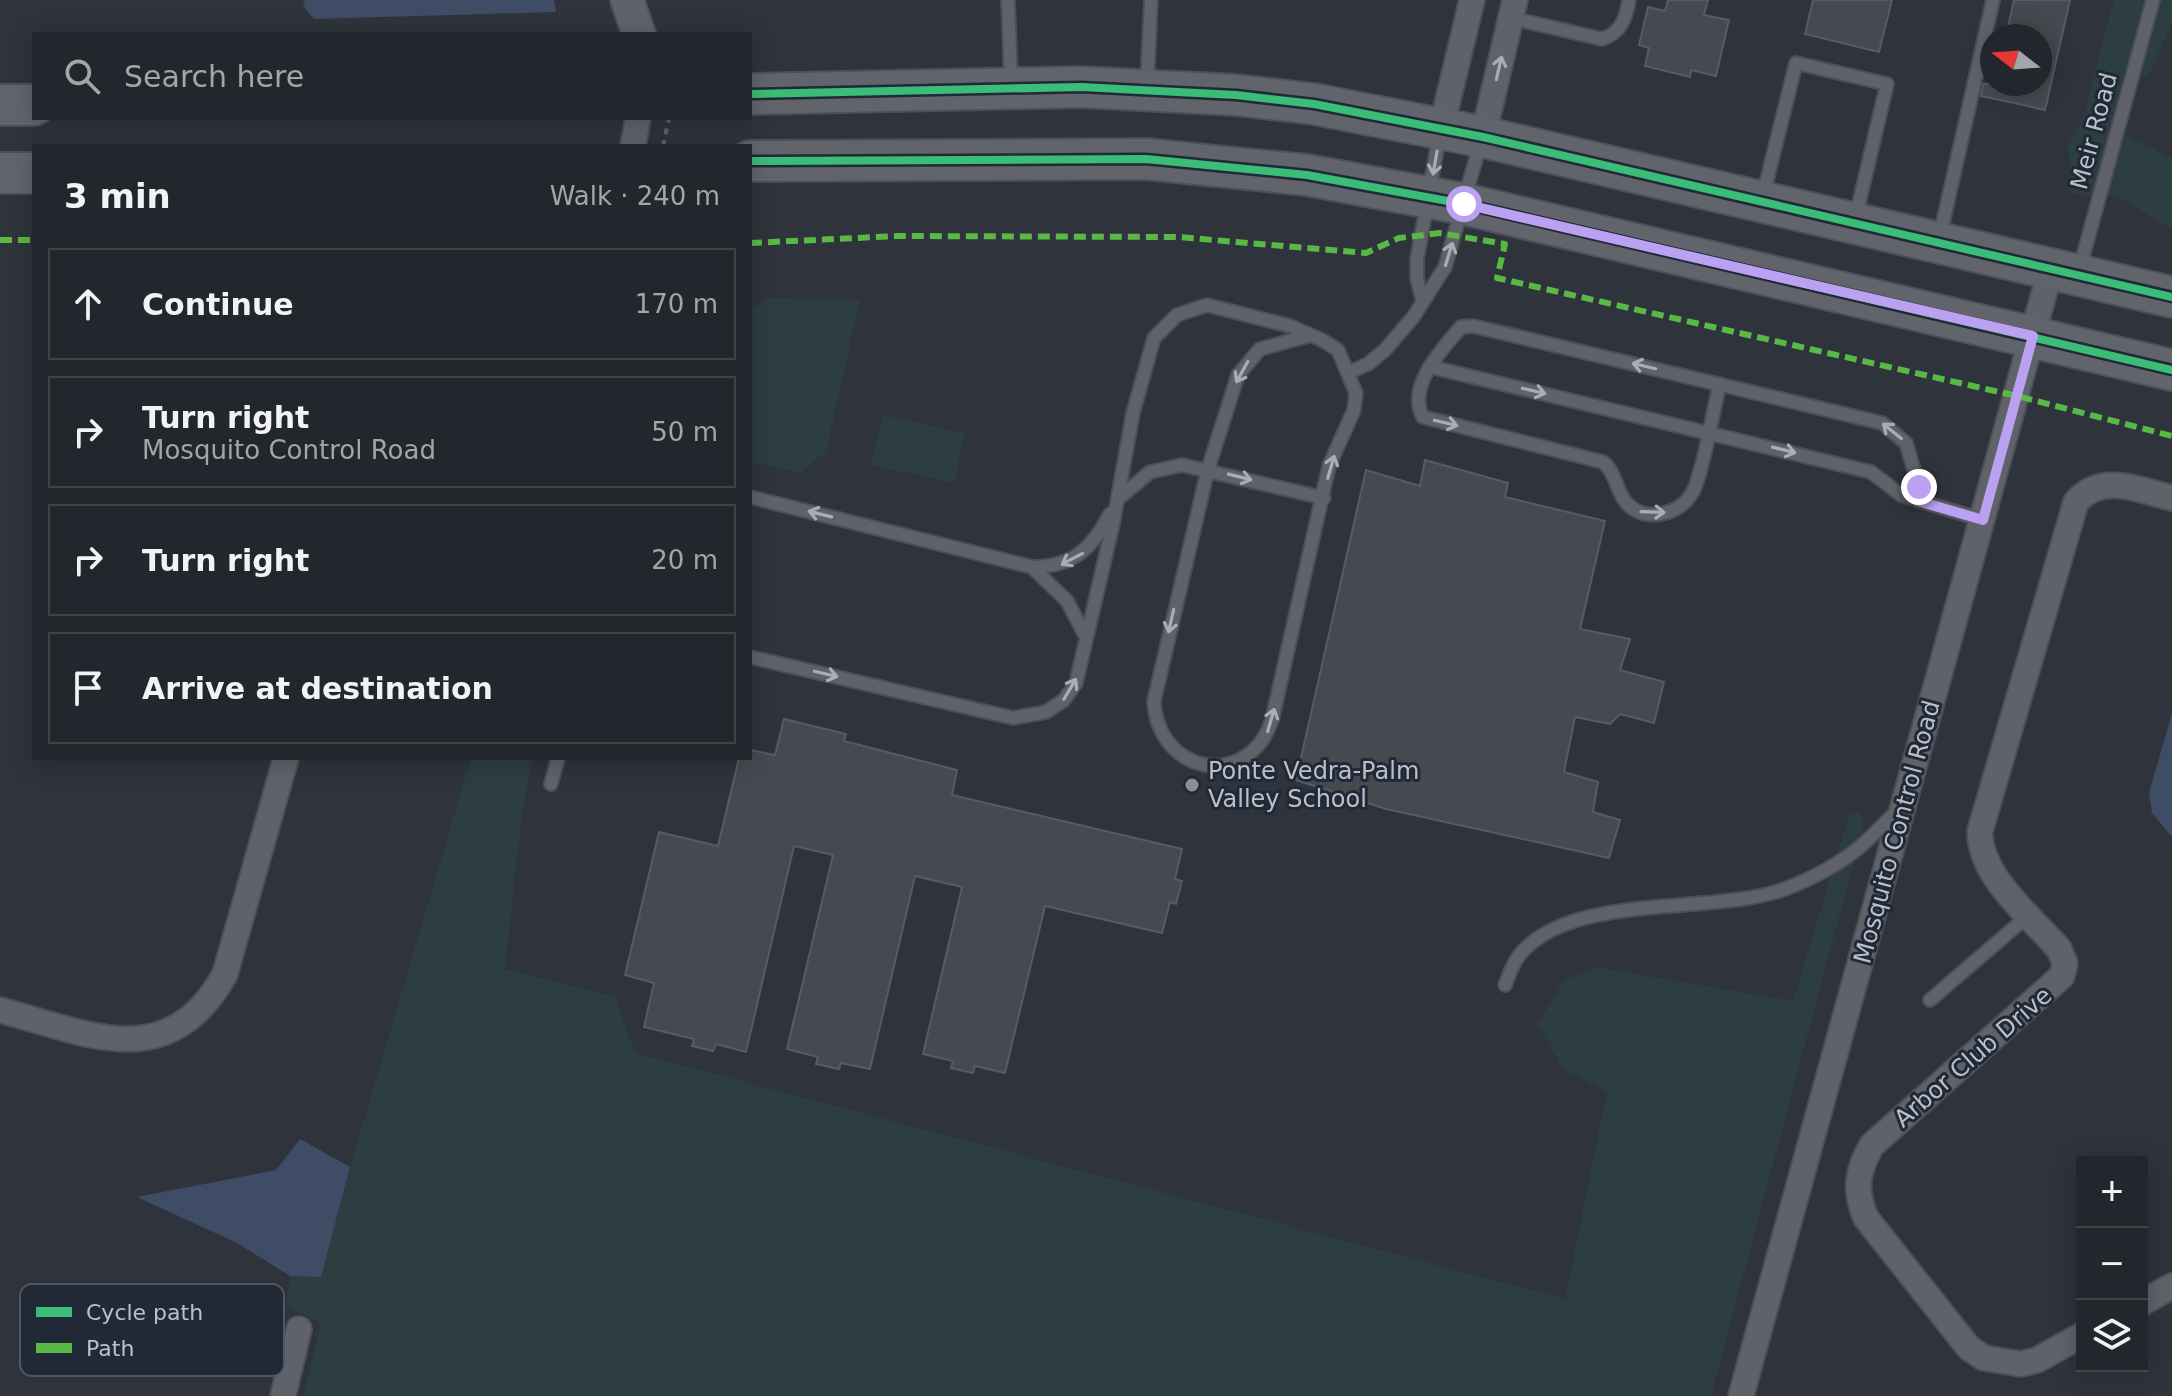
<!DOCTYPE html>
<meta charset="utf-8">
<style>
body{margin:0;font-family:"DejaVu Sans",sans-serif;background:#2f3238;color:#f1f3f6}
.controls{position:absolute;right:24px;bottom:24px;display:grid;overflow:hidden;border-radius:0px;box-shadow:0 4px 20px #0003}
.controls button{width:72px;height:72px;display:grid;place-items:center;padding:0;border:0;border-bottom:2px solid #404348;background:#23262c;color:#f1f3f6;font:40px sans-serif}
.compass{position:absolute;left:1980px;top:24px;width:72px;height:72px;border-radius:50%;background:#23262c;box-shadow:0 4px 20px #0003;rotate:287deg}
.stop{position:absolute;width:24px;height:24px;margin:-18px;border:6px solid #bca0f2;border-radius:50%;background:#fff}
.stop.end{background:#bca0f2;border-color:#fff;box-shadow:0 2px 8px #0008}
.list{margin:0;padding:0;list-style:none}
h2{display:flex;justify-content:space-between;align-items:center;height:104px;margin:0;padding:0 32px;font-size:34px}
h2 small{font-size:26px;font-weight:400;color:#a3a5a9}
.list li{display:grid;grid-template-columns:52px 1fr auto;gap:24px;align-items:center;box-sizing:border-box;height:112px;margin:0 16px 16px;padding:0 16px;border:2px solid #404348;border-radius:0px}
.list b{display:block;font-size:30px;white-space:nowrap}
.list p{margin:0;font-size:26px;white-space:nowrap;color:#a3a5a9}
.list em{font-size:26px;font-style:normal;color:#a3a5a9}
.icon{flex:none;width:44px;height:44px;fill:none;stroke:currentColor;stroke-width:2;stroke-linecap:round;stroke-linejoin:round}
.map{position:relative;flex:none;width:2172px;height:1396px;overflow:hidden}
.search{position:absolute;background:#23262c;box-shadow:0 4px 20px #0003;left:32px;top:32px;width:720px;height:88px;display:flex;align-items:center;gap:20px;box-sizing:border-box;padding:0 28px;border-radius:0px;color:#a3a5a9;font-size:30px}
.panel{position:absolute;background:#23262c;box-shadow:0 4px 20px #0003;left:32px;top:144px;width:720px;height:616px;border-radius:0px}
.map>svg:first-child{display:block}
.green{fill:#2c3e42}
.water{fill:#3f4c65}
.building{fill:#464a50;stroke:#575b63;stroke-width:2}
.lines{fill:none;stroke-linecap:round;stroke-linejoin:round}
.service-casing{stroke:#4c5056;stroke-width:16}
.minor-casing{stroke:#4c5056;stroke-width:28}
.tertiary-casing{stroke:#4c5056;stroke-width:36}
.primary-casing{stroke:#4c5058;stroke-width:44}
.path{stroke:#5d6167;stroke-width:4;stroke-dasharray:6 6;stroke-linecap:butt}
.service{stroke:#5f6269;stroke-width:12}
.minor{stroke:#5f6269;stroke-width:24}
.tertiary{stroke:#5f6269;stroke-width:32}
.primary{stroke:#61646b;stroke-width:40}
.quiet{stroke:#58b947;stroke-width:6;stroke-dasharray:12 6;stroke-linecap:butt}
.cycleway-casing{stroke:#222936;stroke-width:13}
.cycleway{stroke:#3abd76;stroke-width:8}
.oneway{stroke:#a8adb7}
.route{stroke:#bca0f2;stroke-width:10}
.poi-dot{fill:#898f99;stroke:#222936;stroke-width:3}
.labels{text-anchor:middle;dominant-baseline:central;stroke-width:6;stroke-linejoin:round;paint-order:stroke}
.street-label{font-size:24px;fill:#bac0cb;stroke:#222936}
.poi-label{font-size:24px;fill:#bac0cb;stroke:#222936;text-anchor:start}
.key{fill:#222936;stroke:#505663;stroke-width:2}
.key-label{font-size:22px;fill:#bac0cb}
</style>
<div class="map">
<svg width="2172" height="1396" viewBox="0 0 2172 1396">
<rect width="100%" height="100%" fill="#2f333b"/>
<!-- green -->
<g class="green">
<polygon points="2114,0 2172,0 2172,24 2148,77 2125,70 2109,128 2172,158 2172,229 2117,196 2072,195 2068,146 2083,117"/>
<polygon points="772,298 860,301 826,451 801,473 750,462 750,308"/>
<polygon points="883,415 965,433 954,483 871,465"/>
<polygon points="471,758 533,758 522,812 505,969 615,997 635,1053 1565,1299 1607,1092 1561,1067 1538,1024 1563,981 1595,967 1793,1001 1849,815 1860,811 1864,824 1711,1396 303,1396 321,1323 286,1306 290,1276 321,1277 350,1167"/>
</g>
<!-- water -->
<g class="water">
<polygon points="305,0 554,0 556,12 314,19 303,6"/>
<polygon points="2172,713 2172,837 2152,813 2149,793"/>
<polygon points="300,1139 350,1167 321,1277 290,1276 237,1243 137,1197 276,1170"/>
</g>
<!-- building -->
<g class="building">
<polygon points="1668,0 1708,0 1704,15 1729,20 1716,76 1691,70 1690,77 1645,66 1649,48 1639,45 1648,7 1665,11"/>
<polygon points="1813,0 1892,0 1879,52 1805,34"/>
<polygon points="2014,0 2070,0 2045,110 1981,96 1983,84 2040,84 2040,36 2006,36"/>
<polygon points="1425,460 1508,483 1505,497 1605,521 1580,629 1630,639 1620,670 1664,682 1654,723 1620,714 1610,724 1575,717 1564,772 1598,782 1593,812 1620,820 1609,858 1386,809 1296,780 1366,470 1420,486"/>
<polygon points="784,719 846,734 844,741 957,770 952,795 1182,849 1175,879 1182,881 1176,904 1170,902 1162,933 1045,906 1005,1073 975,1066 973,1073 951,1068 953,1061 923,1054 962,887 915,876 870,1069 841,1063 839,1069 816,1064 818,1057 787,1049 833,855 794,846 746,1052 716,1044 713,1051 692,1046 694,1039 644,1027 654,983 625,975 659,832 718,846 739,758 750,758 750,750 775,755"/>
</g>
<g class="lines">
<!-- service casing -->
<g class="service-casing">
<g id="service">
<polyline points="1008,0 1011,82"/>
<path d="M 1511,18 L 1602,39 C 1621,33 1626,18 1629,0"/>
<polyline points="1147,86 1151,0"/>
<polyline points="1763,196 1796,63 1887,84 1855,220"/>
<polyline points="1939,240 1993,0"/>
<polyline points="2079,271 2153,0"/>
<polyline points="1422,298 1417,279 1417,259 1440,132"/>
<polyline points="1431,367 1871,472 1901,495 1983,520"/>
<polyline points="1350,372 1368,364 1385,350 1414,316 1445,267 1481,141"/>
<path d="M 1720,384 C 1711,418 1707,455 1695,487 C 1686,511 1653,523 1632,508 C 1616,497 1618,474 1603,462 L 1423,417 C 1406,387 1442,349 1461,327 L 1473,326 L 1882,423 L 1906,443 L 1919,487 L 1918,501"/>
<path d="M 750,497 L 1032,567 C 1072,567 1092,549 1110,514"/>
<polyline points="1119,498 1150,472 1182,465 1324,498"/>
<polyline points="1032,567 1067,601 1086,637"/>
<path d="M 750,657 L 1013,718 L 1046,712 L 1064,700 L 1076,683 L 1113,524 L 1133,413 L 1154,338 L 1177,315 L 1207,305 L 1290,326 L 1322,340 L 1338,350 L 1356,393 L 1354,410 L 1329,466 L 1272,720 C 1248,791 1158,775 1154,701 L 1208,469 L 1238,375 L 1260,349 L 1307,336"/>
<polyline points="551,784 558,758"/>
<path d="M 1505,985 C 1509,976 1512,965 1518,957 C 1567,891 1712,916 1785,889 C 1811,879 1839,864 1860,847 C 1874,835 1885,821 1900,809"/>
<polyline points="1930,1000 2029,915"/>
</g>
</g>
<!-- minor casing -->
<g class="minor-casing">
<g id="minor">
<polyline points="1441,129 1472,0"/>
<polyline points="1483,137 1515,0"/>
<polyline points="633,146 638,118"/>
<path d="M 0,1010 C 89,1034 169,1075 225,974 L 286,758"/>
<polyline points="2142,1303 2172,1286"/>
<path d="M 2082,1335 L 2037,1360 L 2021,1364 L 1984,1358 L 1969,1348 L 1866,1218 C 1854,1191 1857,1170 1872,1145 L 2062,976 L 2065,963 L 2059,949 C 2031,917 1979,876 1980,831 L 2076,502 C 2102,472 2138,490 2172,498"/>
<polyline points="283,1396 299,1329"/>
<polyline points="1741,1396 2051,268"/>
</g>
</g>
<!-- tertiary casing -->
<g class="tertiary-casing">
<polyline id="tertiary" points="627,0 639,34"/>
</g>
<!-- primary casing -->
<g class="primary-casing">
<g id="primary">
<polyline points="750,94 1081,87 1236,95 1314,104 1483,137 2172,297"/>
<polyline points="0,105 34,105"/>
<polyline points="750,161 1146,159 1307,175 1464,204 2172,370"/>
<polyline points="0,173 34,173"/>
</g>
</g>
<!-- path -->
<polyline class="path" points="663,146 669,118"/>
<!-- service -->
<use href="#service" class="service"/>
<!-- minor -->
<use href="#minor" class="minor"/>
<!-- tertiary -->
<use href="#tertiary" class="tertiary"/>
<!-- primary -->
<use href="#primary" class="primary"/>
<!-- quiet -->
<g class="quiet">
<polyline points="0,240 34,240"/>
<polyline points="750,243 898,236 1178,237 1366,253 1399,238 1439,233 1505,244 1497,278 2017,396 2172,436"/>
</g>
<!-- cycleway casing -->
<g class="cycleway-casing">
<g id="cycleway">
<polyline points="750,94 1081,87 1236,95 1314,104 1483,137 2172,297"/>
<polyline points="750,161 1146,159 1307,175 1464,204 2172,370"/>
</g>
</g>
<!-- cycleway -->
<use href="#cycleway" class="cycleway"/>
</g>
<!-- one-way arrows -->
<defs><path id="oneway-shaft" d="M-6 0H5M1.5-3L5.5 0L1.5 3" fill="none" stroke-width="1.6" stroke-linecap="round" stroke-linejoin="round" transform="scale(2)"/></defs>
<g class="oneway">
<use href="#oneway-shaft" transform="translate(1499 68) rotate(-77)"/>
<use href="#oneway-shaft" transform="translate(1435 163) rotate(100)"/>
<use href="#oneway-shaft" transform="translate(1449 254) rotate(-73)"/>
<use href="#oneway-shaft" transform="translate(1644 366) rotate(-167)"/>
<use href="#oneway-shaft" transform="translate(1242 372) rotate(119)"/>
<use href="#oneway-shaft" transform="translate(1534 391) rotate(13)"/>
<use href="#oneway-shaft" transform="translate(1446 423) rotate(13)"/>
<use href="#oneway-shaft" transform="translate(1892 431) rotate(-141)"/>
<use href="#oneway-shaft" transform="translate(1784 450) rotate(14)"/>
<use href="#oneway-shaft" transform="translate(1331 467) rotate(-74)"/>
<use href="#oneway-shaft" transform="translate(1240 477) rotate(14)"/>
<use href="#oneway-shaft" transform="translate(1653 512) rotate(2)"/>
<use href="#oneway-shaft" transform="translate(820 514) rotate(-166)"/>
<use href="#oneway-shaft" transform="translate(1072 559) rotate(152)"/>
<use href="#oneway-shaft" transform="translate(1171 621) rotate(103)"/>
<use href="#oneway-shaft" transform="translate(826 674) rotate(13)"/>
<use href="#oneway-shaft" transform="translate(1070 689) rotate(-59)"/>
<use href="#oneway-shaft" transform="translate(1271 720) rotate(-74)"/>
</g>
<g class="lines">
<!-- route -->
<polyline class="route" points="1464,204 2033,336 1983,520 1918,501 1919,487"/>
</g>
<!-- markers -->
<circle class="poi-dot" cx="1192" cy="785" r="8"/>
<g class="labels">
<!-- street labels -->
<g class="street-label">
<text transform="translate(2094 131) rotate(-75)">Meir Road</text>
<text transform="translate(1897 832) rotate(-75)">Mosquito Control Road</text>
<text transform="translate(1973 1057) rotate(-41)">Arbor Club Drive</text>
</g>
<!-- poi labels -->
<g class="poi-label">
<text x="1208" y="771">Ponte Vedra-Palm<tspan x="1208" dy="28">Valley School</tspan></text>
</g>
</g>
<!-- legend -->
<rect x="20" y="1284" width="264" height="92" rx="12" class="key"/>
<rect x="36" y="1307" width="36" height="10" fill="#3abd76"/>
<rect x="36" y="1343" width="36" height="10" fill="#58b947"/>
<g class="key-label">
<text x="86" y="1320">Cycle path</text>
<text x="86" y="1356">Path</text>
</g>
</svg>
<div class="controls">
<button>+</button>
<button>−</button>
<button><svg class="icon" aria-label="layers" viewBox="0 0 24 24"><path d="M12 4l9 5-9 5-9-5zM3 14l9 5 9-5"/></svg></button>
</div>
<svg class="compass" viewBox="-18 -18 36 36"><path d="M0-13l5 13h-10z" fill="#e53935"/><path d="M0 13l5-13h-10z" fill="#a3a5a9"/></svg>
<div class="stop" style="left:1464px;top:204px"></div>
<div class="stop end" style="left:1919px;top:487px"></div>
<div class="search"><svg class="icon" aria-label="search" viewBox="0 0 24 24"><circle cx="10" cy="10" r="6"/><path d="M15 15l6 6"/></svg>Search here</div>
<section class="panel">
<h2>3 min<small>Walk · 240 m</small></h2>
<ul class="list">
<li><svg class="icon" aria-label="ahead" viewBox="0 0 24 24"><path d="M12 20V5M6 11l6-6 6 6"/></svg><div><b>Continue</b></div><em>170 m</em></li>
<li><svg class="icon" aria-label="right" viewBox="0 0 24 24"><path d="M7 20v-9h11M14 6l5 5-5 5"/></svg><div><b>Turn right</b><p>Mosquito Control Road</p></div><em>50 m</em></li>
<li><svg class="icon" aria-label="right" viewBox="0 0 24 24"><path d="M7 20v-9h11M14 6l5 5-5 5"/></svg><div><b>Turn right</b></div><em>20 m</em></li>
<li><svg class="icon" aria-label="arrive" viewBox="0 0 24 24"><path d="M6 21V4h12l-3 4 3 4H6"/></svg><div><b>Arrive at destination</b></div></li>
</ul>
</section>
</div>
